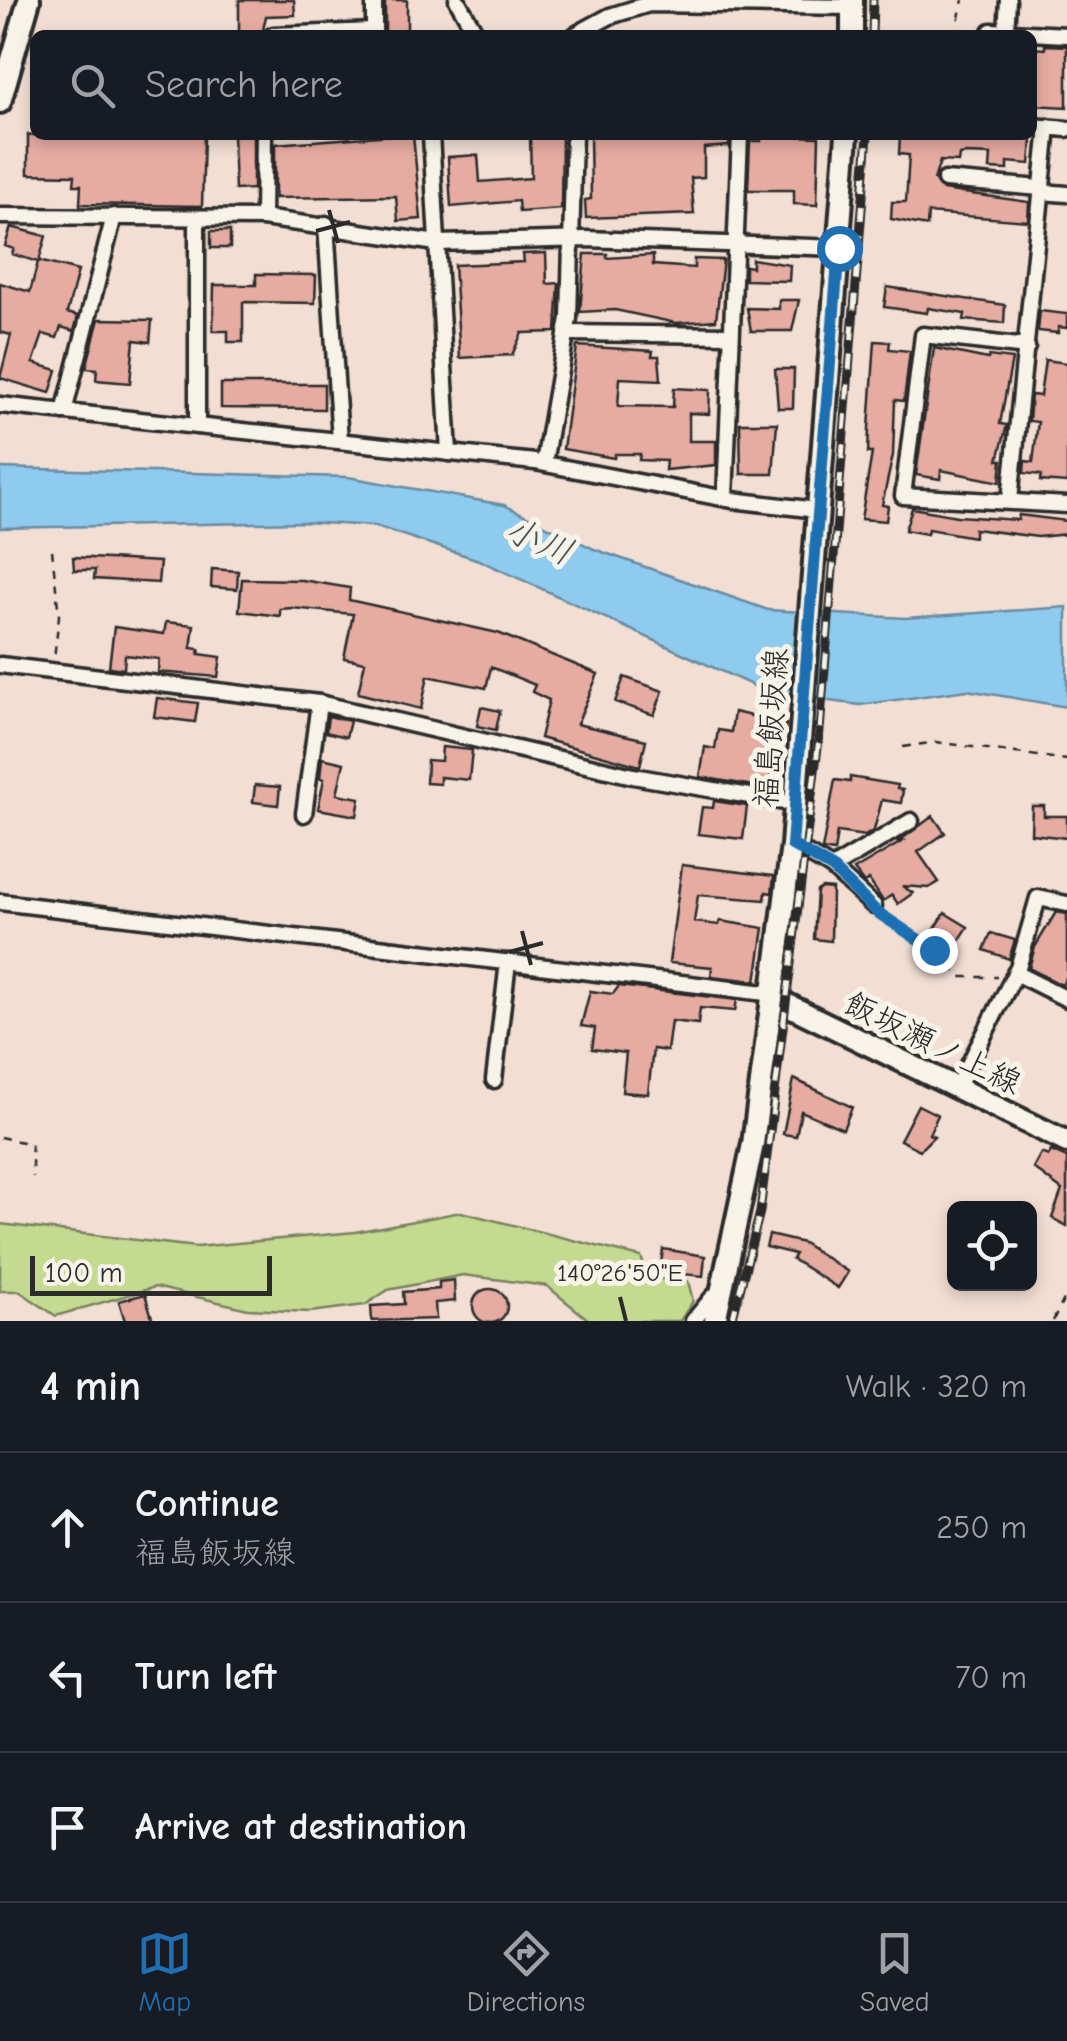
<!DOCTYPE html>
<meta charset="utf-8">
<style>
body{margin:0;font-family:"Comic Neue","Klee One",sans-serif;background:#242831;color:#f1f3f6}
.controls{position:absolute;right:30px;bottom:30px;display:grid;overflow:hidden;border-radius:15px;box-shadow:0 5px 15px #0003}
.controls button{width:90px;height:90px;display:grid;place-items:center;padding:0;border:0;border-bottom:2px solid #363941;background:#171b24;color:#f1f3f6;font:50px sans-serif}
.scale{position:absolute;left:30px;bottom:25px;width:242px;box-sizing:border-box;padding-left:10px;border:5px solid #2b2b2b;border-top:0;font-size:28px;line-height:35px;white-space:nowrap;color:#2b2b2b;-webkit-text-stroke:8px #f7f3e8;paint-order:stroke}
.stop{position:absolute;width:30px;height:30px;margin:-22px;border:8px solid #1f6fb2;border-radius:50%;background:#fff}
.stop.end{background:#1f6fb2;border-color:#fff;box-shadow:0 2px 10px #0008}
.list{margin:0;padding:0;list-style:none}
h2{display:flex;justify-content:space-between;align-items:center;height:130px;margin:0;padding:0 40px;font-size:42px}
h2 small{font-size:32px;font-weight:400;color:#9ea1a6}
.list li{display:grid;grid-template-columns:65px 1fr auto;gap:30px;align-items:center;box-sizing:border-box;height:150px;padding:0 40px;border-top:2px solid #363941}
.list b{display:block;font-size:38px;white-space:nowrap}
.list p{margin:0;font-size:32px;white-space:nowrap;color:#9ea1a6}
.list em{font-size:32px;font-style:normal;color:#9ea1a6}
.icon{flex:none;width:55px;height:55px;fill:none;stroke:currentColor;stroke-width:2;stroke-linecap:round;stroke-linejoin:round}
.map{position:relative;flex:none;width:1067px;height:1321px;overflow:hidden}
.search{position:absolute;background:#171b24;box-shadow:0 5px 15px #0003;left:30px;right:30px;top:30px;height:110px;display:flex;align-items:center;gap:25px;box-sizing:border-box;padding:0 35px;border-radius:15px;color:#9ea1a6;font-size:38px}
.sheet{height:580px;background:#171b24}
nav{display:flex;justify-content:space-around;align-items:center;box-sizing:border-box;height:140px;border-top:2px solid #363941;background:#171b24;font-size:28px;color:#9ea1a6}
nav a{display:grid;justify-items:center;gap:5px}
nav .on{color:#1f6fb2}
.map>svg:first-child{display:block}
.green{fill:#c4da90;stroke:#78825e;stroke-width:2.5}
.water{fill:#8fcbef;stroke:#678ba1;stroke-width:2.5}
.building{fill:#e6aca2;stroke:#2b2b2b;stroke-width:2.5}
.lines{fill:none;stroke-linecap:round;stroke-linejoin:round}
.street-casing{stroke:#2b2b2b;stroke-width:21}
.secondary-casing{stroke:#2b2b2b;stroke-width:28}
.primary-casing{stroke:#2b2b2b;stroke-width:28}
.path{stroke:#2b2b2b;stroke-width:2.5;stroke-dasharray:8 8;stroke-linecap:butt}
.street{stroke:#f7f3e8;stroke-width:14}
.secondary{stroke:#f7f3e8;stroke-width:20}
.primary{stroke:#f7f3e8;stroke-width:20}
.rail-casing{stroke:#2b2b2b;stroke-width:9}
.rail{stroke:#f7f3e8;stroke-width:5;stroke-dasharray:15;stroke-linecap:butt}
.route{stroke:#1f6fb2;stroke-width:12}
.ticks{fill:none;stroke:#2b2b2b;stroke-width:4}
.labels{text-anchor:middle;dominant-baseline:central;stroke-width:10;stroke-linejoin:round;paint-order:stroke}
.street-label{font-size:32px;fill:#2b2b2b;stroke:#f7f3e8}
.water-label{font-size:35px;font-style:italic;fill:#44535c;stroke:#f7f3e8}
.ticks-label{font-size:25px;text-anchor:middle;fill:#2b2b2b;stroke:#f7f3e8;stroke-width:10;stroke-linejoin:round;paint-order:stroke}
</style>
<div class="map">
<svg width="1067" height="1321" viewBox="0 0 1067 1321">
<rect width="100%" height="100%" fill="#f2ded3"/>
<filter id="ink" filterUnits="userSpaceOnUse"><feTurbulence type="fractalNoise" baseFrequency=".01" numOctaves="2"/><feDisplacementMap in="SourceGraphic" scale="20" xChannelSelector="R" yChannelSelector="G"/><feConvolveMatrix kernelMatrix="1 2 1 2 8 2 1 2 1" color-interpolation-filters="sRGB"/></filter>
<g filter="url(#ink)">
<!-- green -->
<polygon class="green" points="461,1212 641,1257 647,1273 644,1278 688,1281 693,1301 680,1321 590,1321 547,1286 463,1275 388,1290 365,1305 310,1312 248,1309 155,1287 56,1316 19,1291 0,1291 0,1224 196,1247 355,1232"/>
<!-- water -->
<polygon class="water" points="0,468 348,477 504,505 594,549 768,610 905,618 1067,607 1067,707 967,690 860,705 769,693 479,560 375,526 303,522 0,528"/>
<!-- building -->
<g class="building">
<polygon points="239,0 294,0 295,15 266,16 262,35 239,35"/>
<rect x="385" y="0" width="22" height="35"/>
<polygon points="1045,45 1067,46 1067,107 1032,105 1032,48 1045,49"/>
<polygon points="28,135 204,135 202,206 80,204 81,185 74,185 75,175 28,174"/>
<polygon points="233,135 253,135 253,189 235,190"/>
<polygon points="392,135 413,135 421,219 398,221 396,196 275,198 275,144"/>
<polygon points="530,135 562,135 561,209 519,212 518,201 451,207 448,157 478,155 480,182 531,178"/>
<polygon points="590,135 619,137 729,135 729,146 704,148 704,177 691,178 694,214 586,218 585,200 591,199"/>
<polygon points="761,135 819,137 817,205 794,204 794,190 748,190 750,141 761,141"/>
<polygon points="900,135 1032,140 1030,164 1008,162 1008,170 990,169 991,155 966,154 959,155 958,162 940,161 934,180 943,190 1029,202 1028,221 928,213 927,226 891,219 892,202 906,202 909,155 899,154"/>
<polygon points="11,227 46,236 39,261 78,271 67,313 78,316 74,331 61,327 57,338 43,334 33,363 57,370 50,393 0,378 11,335 0,332 0,283 30,292 38,262 12,254 14,249 5,246"/>
<rect x="211" y="231" width="19" height="17"/>
<polygon points="546,253 547,284 559,283 556,332 522,333 512,355 460,358 454,265 524,262 523,254"/>
<polygon points="585,254 607,254 607,258 653,255 653,265 694,268 694,259 723,260 716,320 676,323 615,310 580,312"/>
<polygon points="752,259 790,265 789,281 745,280 745,266 752,267"/>
<polygon points="256,274 316,275 315,303 243,302 243,342 228,342 228,331 213,331 214,285 256,285"/>
<polygon points="887,287 1005,305 1004,323 964,320 965,314 928,308 927,313 884,307"/>
<polygon points="779,300 799,300 792,331 751,331 747,308 779,309"/>
<polygon points="1040,311 1067,314 1067,328 1058,327 1058,333 1038,331"/>
<polygon points="99,319 152,320 150,342 134,340 130,383 96,380 97,369 86,368"/>
<polygon points="875,341 890,342 889,349 910,351 904,401 895,400 893,455 882,505 888,506 886,521 861,519 872,453 868,453 869,428"/>
<polygon points="577,346 653,351 652,356 659,356 661,380 620,378 618,406 673,407 674,388 710,390 709,414 689,413 689,441 716,441 716,465 665,470 666,461 639,460 640,454 615,454 614,458 563,449"/>
<polygon points="934,348 988,359 989,356 1012,359 1000,424 1007,425 998,460 1002,460 1000,482 941,470 940,479 916,475"/>
<polygon points="1045,360 1067,363 1067,483 1040,481 1041,475 1024,473 1025,461 1033,462 1038,422 1029,421 1031,395 1040,396"/>
<polygon points="775,369 794,369 793,408 778,408"/>
<polygon points="221,384 324,384 324,409 221,408"/>
<polygon points="740,423 777,423 773,474 741,474"/>
<polygon points="912,508 957,516 1018,520 1019,515 1067,521 1067,534 1038,537 974,529 974,537 928,529 927,534 905,530"/>
<polygon points="73,557 160,562 158,583 94,579 95,570 74,570"/>
<polygon points="212,569 238,571 237,589 211,587"/>
<polygon points="242,579 302,580 350,588 349,600 498,633 598,674 577,724 646,740 640,766 540,738 549,700 532,692 535,685 491,667 486,688 428,676 421,709 358,693 365,662 344,658 353,614 292,608 280,609 280,616 239,611"/>
<polygon points="166,622 194,625 191,648 200,649 199,654 221,657 218,677 158,672 159,659 125,655 124,669 109,667 114,627 164,634"/>
<polygon points="624,677 663,691 654,715 615,702"/>
<polygon points="157,698 198,703 195,722 154,717"/>
<polygon points="481,707 500,711 496,730 477,726"/>
<polygon points="734,712 786,724 782,742 776,741 771,775 780,777 778,790 700,777 705,747 715,749 718,730 731,732"/>
<polygon points="328,716 350,721 346,737 326,732"/>
<polygon points="442,747 472,750 469,780 440,777 440,784 426,783 427,760 441,761"/>
<polygon points="322,758 344,763 337,794 360,798 357,816 318,809 324,779 320,778"/>
<polygon points="850,777 898,785 897,789 903,790 901,803 882,800 874,830 865,836 837,832 834,852 822,850 835,780 850,782"/>
<polygon points="255,785 280,787 278,805 253,802"/>
<polygon points="714,801 747,806 743,839 698,834 702,807 713,808"/>
<polygon points="1032,806 1044,806 1044,816 1067,816 1067,838 1031,834"/>
<polygon points="933,816 945,833 918,852 939,882 929,888 902,886 913,893 898,904 892,895 883,901 869,880 864,883 854,870 903,841 899,841"/>
<polygon points="682,865 774,876 772,893 766,892 765,900 698,895 694,922 719,925 720,921 764,928 756,981 711,976 712,967 669,963"/>
<polygon points="822,888 832,889 831,941 814,939 817,891"/>
<polygon points="1056,912 1067,914 1067,976 1062,985 1029,968 1035,947"/>
<polygon points="945,913 968,927 959,941 933,932"/>
<polygon points="991,933 1015,940 1009,959 984,950"/>
<polygon points="619,986 737,1000 735,1011 700,1008 698,1024 671,1021 667,1051 653,1049 648,1094 622,1092 626,1053 592,1049 595,1028 581,1026 590,991 613,994"/>
<polygon points="794,1079 852,1107 843,1129 801,1111 796,1136 783,1134"/>
<polygon points="918,1105 938,1115 929,1134 934,1136 920,1150 900,1140"/>
<polygon points="1051,1151 1067,1158 1067,1226 1052,1218 1062,1190 1033,1168 1041,1153 1048,1156"/>
<polygon points="769,1235 803,1243 848,1272 838,1288 792,1259 795,1254 766,1247"/>
<polygon points="663,1249 705,1256 703,1276 660,1272"/>
<polygon points="454,1280 455,1301 435,1303 436,1319 372,1321 371,1306 404,1304 403,1292 439,1289 439,1282"/>
<circle cx="490" cy="1306" r="17"/>
<polygon points="145,1294 153,1321 125,1321 119,1301"/>
</g>
<g class="lines">
<!-- street casing -->
<g class="street-casing">
<g id="street">
<polyline points="374,0 374,31"/>
<polyline points="457,0 477,35"/>
<polyline points="991,31 1067,35"/>
<polyline points="1006,32 1008,0"/>
<polyline points="273,35 374,31 375,35"/>
<polyline points="575,35 610,16 649,4 852,7"/>
<polyline points="1032,126 1067,129"/>
<polyline points="431,135 449,453"/>
<polyline points="945,180 1041,188"/>
<polyline points="1041,192 1067,194"/>
<polyline points="0,216 263,218 437,243 586,239 839,248"/>
<polyline points="263,218 264,135"/>
<polyline points="326,224 340,441"/>
<polyline points="566,333 731,335"/>
<polyline points="1027,347 923,335 903,496 1067,505"/>
<polyline points="0,405 535,462 732,500 817,510"/>
<polyline points="64,412 114,216"/>
<polyline points="197,426 197,220"/>
<polyline points="544,463 569,318 574,135"/>
<polyline points="725,498 740,135"/>
<polyline points="1010,500 1048,127"/>
<polyline points="0,665 319,703 633,776 796,804"/>
<polyline points="304,814 319,703"/>
<polyline points="792,845 832,868 874,906"/>
<polyline points="832,868 911,821"/>
<polyline points="0,902 774,994"/>
<polyline points="1015,973 1067,999"/>
<polyline points="494,1080 508,962"/>
<polyline points="957,1088 1018,968 1038,898 1067,904"/>
<polyline points="693,1321 713,1297 722,1300"/>
</g>
</g>
<!-- secondary casing -->
<g class="secondary-casing">
<polyline id="secondary" points="774,994 786,1004 1067,1142"/>
</g>
<!-- primary casing -->
<g class="primary-casing">
<g id="primary">
<polyline points="852,35 852,0"/>
<polyline points="0,102 29,0"/>
<polyline points="715,1321 753,1144 792,845 847,135"/>
</g>
</g>
<!-- path -->
<g class="path">
<polyline points="955,35 963,0"/>
<polyline points="52,550 59,616 54,658"/>
<polyline points="903,747 936,742 1067,760"/>
<polyline points="886,918 933,950 961,977 997,977"/>
<polyline points="0,1137 31,1144 33,1177"/>
<polyline points="1053,1321 1067,1293"/>
</g>
<!-- street -->
<use href="#street" class="street"/>
<!-- secondary -->
<use href="#secondary" class="secondary"/>
<!-- primary -->
<use href="#primary" class="primary"/>
<!-- rail casing -->
<g class="rail-casing">
<g id="rail">
<polyline points="872,35 873,0"/>
<polyline points="732,1321 760,1212 820,731 868,135"/>
</g>
</g>
<!-- rail -->
<use href="#rail" class="rail"/>
</g>
</g>
<g class="lines" filter="url(#ink)">
<!-- route -->
<polyline class="route" points="839,248 792,845 832,868 877,912 934,950"/>
</g>
<!-- ticks -->
<path class="ticks" d="M 329,210 L 338,243M 316,231 L 350,222M 522,931 L 531,965M 509,952 L 543,943M 620,1297 L 626,1321"/>
<g class="labels">
<!-- street labels -->
<g class="street-label">
<text transform="translate(771 728) rotate(-86)">福島飯坂線</text>
<text transform="translate(933 1043) rotate(26)">飯坂瀬ノ上線</text>
</g>
<!-- water labels -->
<g class="water-label">
<text transform="translate(539 541) rotate(23)">小川</text>
</g>
</g>
<g class="ticks-label">
<text x="620" y="1281">140°26'50"E</text>
</g>
</svg>
<div class="controls">
<button><svg class="icon" aria-label="locate" viewBox="0 0 24 24"><circle cx="12" cy="12" r="6"/><path d="M12 2v4M12 18v4M2 12h4M18 12h4"/></svg></button>
</div>
<div class="scale">100 m</div>
<div class="stop" style="left:839px;top:248px"></div>
<div class="stop end" style="left:934px;top:950px"></div>
<div class="search"><svg class="icon" aria-label="search" viewBox="0 0 24 24"><circle cx="10" cy="10" r="6"/><path d="M15 15l6 6"/></svg>Search here</div>
</div>
<section class="sheet">
<h2>4 min<small>Walk · 320 m</small></h2>
<ul class="list">
<li><svg class="icon" aria-label="ahead" viewBox="0 0 24 24"><path d="M12 20V5M6 11l6-6 6 6"/></svg><div><b>Continue</b><p>福島飯坂線</p></div><em>250 m</em></li>
<li><svg class="icon" aria-label="left" viewBox="0 0 24 24"><path d="M17 20v-9H6M10 6l-5 5 5 5"/></svg><div><b>Turn left</b></div><em>70 m</em></li>
<li><svg class="icon" aria-label="arrive" viewBox="0 0 24 24"><path d="M6 21V4h12l-3 4 3 4H6"/></svg><div><b>Arrive at destination</b></div></li>
</ul>
</section>
<nav>
<a class="on"><svg class="icon" aria-label="map" viewBox="0 0 24 24"><path d="M3 6l6-2 6 2 6-2v14l-6 2-6-2-6 2zM9 4v14M15 6v14"/></svg>Map</a>
<a><svg class="icon" aria-label="directions" viewBox="0 0 24 24"><path d="M12 3l9 9-9 9-9-9zM9 14v-3h6M13 9l2 2-2 2"/></svg>Directions</a>
<a><svg class="icon" aria-label="saved" viewBox="0 0 24 24"><path d="M7 4h10v16l-5-4-5 4z"/></svg>Saved</a>
</nav>
